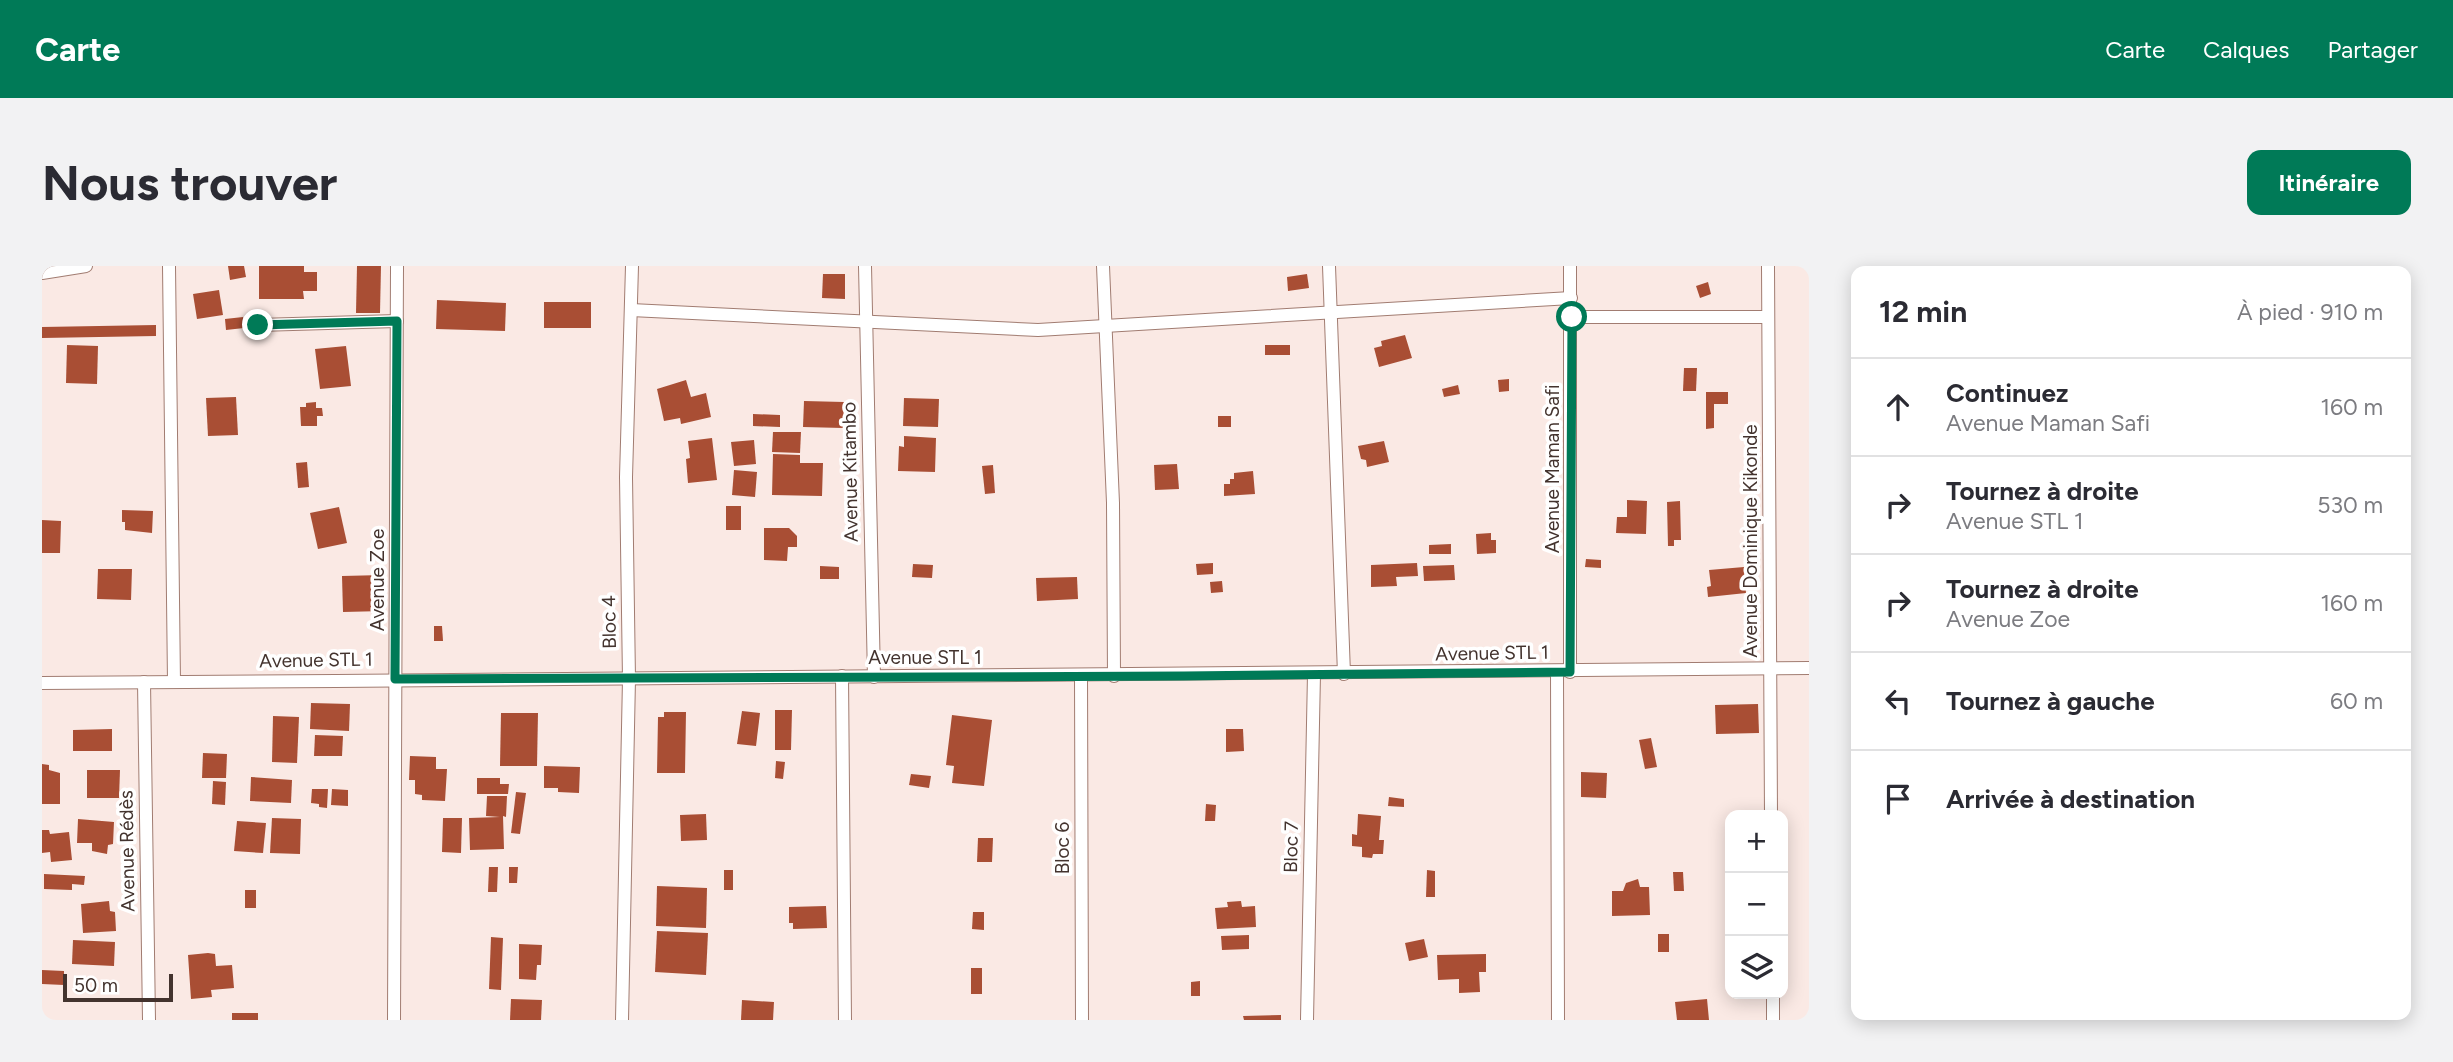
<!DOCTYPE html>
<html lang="fr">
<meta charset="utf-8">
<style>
body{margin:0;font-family:Figtree,sans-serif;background:#f2f2f3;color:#2b2b33}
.controls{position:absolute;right:21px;bottom:21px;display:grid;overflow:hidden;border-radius:14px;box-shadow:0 4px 18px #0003}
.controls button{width:63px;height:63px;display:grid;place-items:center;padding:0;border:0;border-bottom:2px solid #e1e1e2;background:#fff;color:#2b2b33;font:35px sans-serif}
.scale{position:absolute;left:21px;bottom:18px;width:110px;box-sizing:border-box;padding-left:7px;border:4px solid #43332e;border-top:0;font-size:19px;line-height:24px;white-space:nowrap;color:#43332e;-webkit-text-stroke:5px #fff;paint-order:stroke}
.stop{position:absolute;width:21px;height:21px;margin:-16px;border:5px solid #007a57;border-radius:50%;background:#fff}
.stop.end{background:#007a57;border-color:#fff;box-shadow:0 2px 7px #0008}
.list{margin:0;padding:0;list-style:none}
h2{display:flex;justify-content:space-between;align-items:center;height:91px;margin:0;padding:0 28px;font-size:30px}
h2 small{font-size:23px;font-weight:400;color:#7c7c81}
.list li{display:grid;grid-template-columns:46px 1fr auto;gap:21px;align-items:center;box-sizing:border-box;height:98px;padding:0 28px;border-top:2px solid #e1e1e2}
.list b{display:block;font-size:26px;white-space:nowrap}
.list p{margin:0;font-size:23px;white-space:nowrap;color:#7c7c81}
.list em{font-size:23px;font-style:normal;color:#7c7c81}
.icon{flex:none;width:38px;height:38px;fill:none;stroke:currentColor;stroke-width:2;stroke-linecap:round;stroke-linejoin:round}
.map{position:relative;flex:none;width:1767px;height:754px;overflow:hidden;border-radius:14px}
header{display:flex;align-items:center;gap:42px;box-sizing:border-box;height:98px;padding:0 35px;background:#007a57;color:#fff}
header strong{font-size:33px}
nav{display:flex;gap:38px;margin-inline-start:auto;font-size:24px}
.intro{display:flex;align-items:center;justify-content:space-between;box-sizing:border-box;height:168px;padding:0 42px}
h1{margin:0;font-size:49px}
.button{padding:18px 32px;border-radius:14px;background:#007a57;color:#fff;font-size:24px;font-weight:700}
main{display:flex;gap:42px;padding:0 42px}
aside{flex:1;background:#fff;border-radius:14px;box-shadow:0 4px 18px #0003}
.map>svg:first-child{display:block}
.building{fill:#a94e34}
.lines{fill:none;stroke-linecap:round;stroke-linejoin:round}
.minor-casing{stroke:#a17c71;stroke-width:14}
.minor{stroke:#fff;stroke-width:12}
.route{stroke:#007a57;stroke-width:9}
.labels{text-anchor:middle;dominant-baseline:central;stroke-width:7;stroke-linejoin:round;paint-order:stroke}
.street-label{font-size:19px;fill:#43332e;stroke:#fff}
</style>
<header>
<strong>Carte</strong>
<nav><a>Carte</a><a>Calques</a><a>Partager</a></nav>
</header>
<div class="intro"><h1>Nous trouver</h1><a class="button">Itinéraire</a></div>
<main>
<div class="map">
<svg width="1767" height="754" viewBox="0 0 1767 754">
<rect width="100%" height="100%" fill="#fae9e4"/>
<!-- building -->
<g class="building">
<polygon points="186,0 202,0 204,11 188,14"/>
<polygon points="217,0 262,0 262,6 275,6 275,25 261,25 262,33 217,33"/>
<polygon points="315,0 339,0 338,47 314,47"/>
<polygon points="781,8 803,8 803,33 780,32"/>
<polygon points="1265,8 1267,22 1246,25 1245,11"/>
<polygon points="1666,16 1669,28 1658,32 1654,20"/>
<polygon points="177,24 181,49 155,53 151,28"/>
<polygon points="395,34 464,37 463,65 394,63"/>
<rect x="502" y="36" width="47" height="26"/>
<polygon points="201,51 202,62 184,64 183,53"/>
<polygon points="114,59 114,70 0,72 0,61"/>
<polygon points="1363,69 1370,92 1337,101 1332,82 1340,80 1339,75"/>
<polygon points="25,79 56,80 55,118 24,117"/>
<rect x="1223" y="79" width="25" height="10"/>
<polygon points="304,80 309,120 278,123 273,83"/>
<polygon points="1642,102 1655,102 1654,125 1641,125"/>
<polygon points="1467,113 1467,125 1457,126 1456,114"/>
<polygon points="644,114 649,131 664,127 669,151 639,158 638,152 622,155 615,123"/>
<polygon points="1416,119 1418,128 1402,131 1400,123"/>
<polygon points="1664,126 1686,126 1686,138 1672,138 1672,162 1664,163"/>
<polygon points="194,131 196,169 166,170 164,132"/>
<polygon points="862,132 897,133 896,161 861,160"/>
<polygon points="762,135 802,136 801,162 761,161"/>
<polygon points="274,136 274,142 280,142 281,150 275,150 275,160 259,160 258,141 264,141 264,137"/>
<polygon points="711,148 738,149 738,161 711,160"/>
<rect x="1176" y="150" width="13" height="11"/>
<polygon points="731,166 759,166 758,187 730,186"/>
<polygon points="862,170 894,172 893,206 856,205 857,180 862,181"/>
<polygon points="670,172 675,214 646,217 644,193 648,192 646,175"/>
<polygon points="712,174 714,198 692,200 689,176"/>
<polygon points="1342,175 1347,196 1325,201 1324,194 1319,193 1316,180"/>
<polygon points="731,188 758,189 758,197 781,197 780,230 730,229"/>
<polygon points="265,196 267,221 256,222 254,197"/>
<polygon points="1135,198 1137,223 1113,224 1112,199"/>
<polygon points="951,199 953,227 943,228 940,200"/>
<polygon points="692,204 715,206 713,231 690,229"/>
<polygon points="1211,205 1213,228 1182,230 1182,218 1188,218 1188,213 1192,213 1192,207"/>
<polygon points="1585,234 1605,235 1604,268 1574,267 1575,251 1585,251"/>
<polygon points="1638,235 1639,274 1632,274 1632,280 1626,280 1625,236"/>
<rect x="684" y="240" width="15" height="24"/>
<polygon points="297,241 305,277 276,283 268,247"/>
<polygon points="80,244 111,245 110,267 83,264 83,256 80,256"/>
<polygon points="0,254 19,255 18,287 0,287"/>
<polygon points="722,262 747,262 755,270 755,281 746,281 745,295 722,294"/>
<polygon points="1449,267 1449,274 1454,274 1454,287 1435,288 1434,268"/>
<polygon points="1409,278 1409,288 1387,288 1387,279"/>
<polygon points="1544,293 1559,294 1559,302 1543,301"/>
<polygon points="1171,297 1171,308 1155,309 1154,298"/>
<polygon points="1375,297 1376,310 1354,311 1355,320 1329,321 1329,299"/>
<polygon points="871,298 891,299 890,312 870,311"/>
<polygon points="1412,299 1413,314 1382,315 1381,300"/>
<polygon points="778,300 797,301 797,313 778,313"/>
<polygon points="1702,301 1704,327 1666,331 1665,321 1669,320 1667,304"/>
<polygon points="56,303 90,303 89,334 55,333"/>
<polygon points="341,309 342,345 301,346 300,310"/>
<polygon points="1035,311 1036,333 995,335 994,312"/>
<polygon points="1180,315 1181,326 1169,327 1168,316"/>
<polygon points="392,360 400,360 401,375 392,375"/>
<polygon points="269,437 308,438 307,465 268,463"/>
<polygon points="1716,438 1717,467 1674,468 1673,439"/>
<polygon points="733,444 750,444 749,484 733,484"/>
<polygon points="700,445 718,447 714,480 695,478"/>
<polygon points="622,446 644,446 643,507 615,507 616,451 622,451"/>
<polygon points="459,447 496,447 495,500 458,500"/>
<polygon points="910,449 950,454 942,520 910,517 912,500 904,499"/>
<polygon points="231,450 257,451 255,497 230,496"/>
<polygon points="70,463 70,485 31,485 31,464"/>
<polygon points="1184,463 1201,463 1202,485 1184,486"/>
<polygon points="273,469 301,470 300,490 272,490"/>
<polygon points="1609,472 1615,501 1603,503 1597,474"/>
<polygon points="161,487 185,488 184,512 160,512"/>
<polygon points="368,490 394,491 394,503 405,503 403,535 380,534 380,529 373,528 373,514 367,514"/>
<polygon points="734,495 743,496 741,513 733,512"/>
<polygon points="0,498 7,499 7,504 18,507 18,538 0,538"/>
<polygon points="502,500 538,501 537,527 516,526 516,522 502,522"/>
<polygon points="45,504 78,504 77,532 45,532"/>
<polygon points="1539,506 1565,507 1564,532 1539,531"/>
<polygon points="869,508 889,510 887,522 867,519"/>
<polygon points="209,511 250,514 249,537 208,535"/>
<polygon points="435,512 458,512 458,518 467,518 466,528 435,528"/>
<polygon points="171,515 184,516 183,539 170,538"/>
<polygon points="270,523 286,523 285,542 277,541 277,538 269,537"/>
<polygon points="290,523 306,524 306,540 289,539"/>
<polygon points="474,526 484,527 478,568 469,567"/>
<polygon points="445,530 465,530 464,551 461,550 462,583 428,584 427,552 458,551 444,550"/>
<polygon points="1347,531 1362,533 1362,541 1346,540"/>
<polygon points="1164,538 1174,539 1173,555 1163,555"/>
<polygon points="664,548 665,574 639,575 638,549"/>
<polygon points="1316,548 1339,550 1337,574 1342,574 1341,588 1331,588 1330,592 1320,591 1320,581 1310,580 1310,568 1315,569"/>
<polygon points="230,552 259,553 258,588 228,587"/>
<polygon points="401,552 420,552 419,587 400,586"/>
<polygon points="36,553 72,556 71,578 66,579 65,588 50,585 50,577 35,577"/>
<polygon points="195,555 224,557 221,587 192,585"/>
<polygon points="0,564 7,564 8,568 27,566 30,594 9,596 8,586 0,587"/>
<polygon points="936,572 951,572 950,596 935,596"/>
<polygon points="447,601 456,601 455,626 446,626"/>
<polygon points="467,601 476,601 475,617 467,617"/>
<rect x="682" y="604" width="9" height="20"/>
<polygon points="1385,604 1393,605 1393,631 1384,631"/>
<polygon points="1631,606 1641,606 1642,625 1632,625"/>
<polygon points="2,608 43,610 42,619 30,618 30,624 2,623"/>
<polygon points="1596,613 1598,621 1607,621 1608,649 1570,650 1570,625 1581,625 1584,617"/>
<polygon points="615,620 665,622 664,662 614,660"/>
<rect x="203" y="624" width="11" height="18"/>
<polygon points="67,635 68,645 73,646 74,665 41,667 39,638"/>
<polygon points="1199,635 1200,641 1213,640 1214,661 1175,663 1173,642 1186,641 1185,636"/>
<polygon points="784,640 785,662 751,663 751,657 747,657 747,641"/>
<polygon points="931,646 942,646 942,664 930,663"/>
<polygon points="615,665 666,667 664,709 613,706"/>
<rect x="1616" y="668" width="11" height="18"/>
<polygon points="1207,669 1207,683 1180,684 1179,670"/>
<polygon points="449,671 461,672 459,724 447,723"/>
<polygon points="1382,673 1386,691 1367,695 1363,677"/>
<polygon points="31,674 73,676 72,700 30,698"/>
<polygon points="477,678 500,679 499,699 495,699 494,714 477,713"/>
<polygon points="166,687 173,688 174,700 190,699 192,722 169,724 170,731 149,733 146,689"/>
<polygon points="1444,688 1444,706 1437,706 1438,726 1417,727 1417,713 1396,714 1395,689"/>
<rect x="929" y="702" width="11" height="26"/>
<polygon points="0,704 22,705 22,719 0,718"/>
<polygon points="1158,715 1158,730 1149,730 1149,716"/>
<polygon points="469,733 500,734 499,754 468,754"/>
<polygon points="1665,733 1667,754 1635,754 1633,736"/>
<polygon points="700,734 732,736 731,754 699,754"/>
<rect x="190" y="747" width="26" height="7"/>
<polygon points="1239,749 1239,754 1202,754 1201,750"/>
</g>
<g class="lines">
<!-- minor casing -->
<g class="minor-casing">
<g id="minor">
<polyline points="127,0 132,416"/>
<polyline points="823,0 832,411"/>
<polyline points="1061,0 1071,237 1072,410"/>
<polyline points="1287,0 1302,408"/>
<polyline points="1726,0 1729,549"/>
<polyline points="0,7 44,0"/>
<polyline points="589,44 996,64 1529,32"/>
<polyline points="1530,51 1726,51"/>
<polyline points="216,59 355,55"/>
<polyline points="1515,406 1516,754"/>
<polyline points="1528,406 1528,0"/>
<polyline points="1039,409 1040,754"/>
<polyline points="800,410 803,754"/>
<polyline points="102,416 107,754"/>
<path d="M 0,417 C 589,413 1178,410 1767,402"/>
<polyline points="1731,728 1731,754"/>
<polyline points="352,754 355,0"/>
<polyline points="580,754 587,413 584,211 590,0"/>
<polyline points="1265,754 1272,408"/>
</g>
</g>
<!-- minor -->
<use href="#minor" class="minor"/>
</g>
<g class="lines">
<!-- route -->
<polyline class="route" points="216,59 355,55 353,413 1142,410 1528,406 1530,51"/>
</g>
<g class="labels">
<!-- street labels -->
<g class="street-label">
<text transform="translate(1510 203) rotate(-90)">Avenue Maman Safi</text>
<text transform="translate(808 206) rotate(-91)">Avenue Kitambo</text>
<text transform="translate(1708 275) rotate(-90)">Avenue Dominique Kikonde</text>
<text transform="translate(335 314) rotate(-90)">Avenue Zoe</text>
<text transform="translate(567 356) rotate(-91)">Bloc 4</text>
<text transform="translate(1450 387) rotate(-1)">Avenue STL 1</text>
<text x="883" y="391">Avenue STL 1</text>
<text transform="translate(274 394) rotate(-1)">Avenue STL 1</text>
<text transform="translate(1249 581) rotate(-89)">Bloc 7</text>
<text transform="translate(1020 582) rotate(-90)">Bloc 6</text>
<text transform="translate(85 585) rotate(-91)">Avenue Rédès</text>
</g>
</g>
</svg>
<div class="controls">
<button>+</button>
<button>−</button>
<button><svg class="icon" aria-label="layers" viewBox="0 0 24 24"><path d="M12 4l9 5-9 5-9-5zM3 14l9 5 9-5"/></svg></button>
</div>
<div class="scale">50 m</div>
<div class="stop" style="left:1530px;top:51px"></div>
<div class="stop end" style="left:216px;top:59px"></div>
</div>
<aside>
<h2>12 min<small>À pied · 910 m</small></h2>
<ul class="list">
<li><svg class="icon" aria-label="ahead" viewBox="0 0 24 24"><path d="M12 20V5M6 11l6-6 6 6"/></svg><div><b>Continuez</b><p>Avenue Maman Safi</p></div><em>160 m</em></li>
<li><svg class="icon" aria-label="right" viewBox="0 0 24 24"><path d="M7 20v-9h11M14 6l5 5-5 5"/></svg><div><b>Tournez à droite</b><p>Avenue STL 1</p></div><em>530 m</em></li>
<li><svg class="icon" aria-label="right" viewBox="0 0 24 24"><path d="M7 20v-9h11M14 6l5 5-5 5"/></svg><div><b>Tournez à droite</b><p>Avenue Zoe</p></div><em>160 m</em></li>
<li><svg class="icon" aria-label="left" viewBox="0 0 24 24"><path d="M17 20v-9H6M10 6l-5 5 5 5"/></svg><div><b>Tournez à gauche</b></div><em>60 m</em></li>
<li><svg class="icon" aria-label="arrive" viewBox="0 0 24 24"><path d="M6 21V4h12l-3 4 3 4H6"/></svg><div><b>Arrivée à destination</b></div></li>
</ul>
</aside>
</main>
